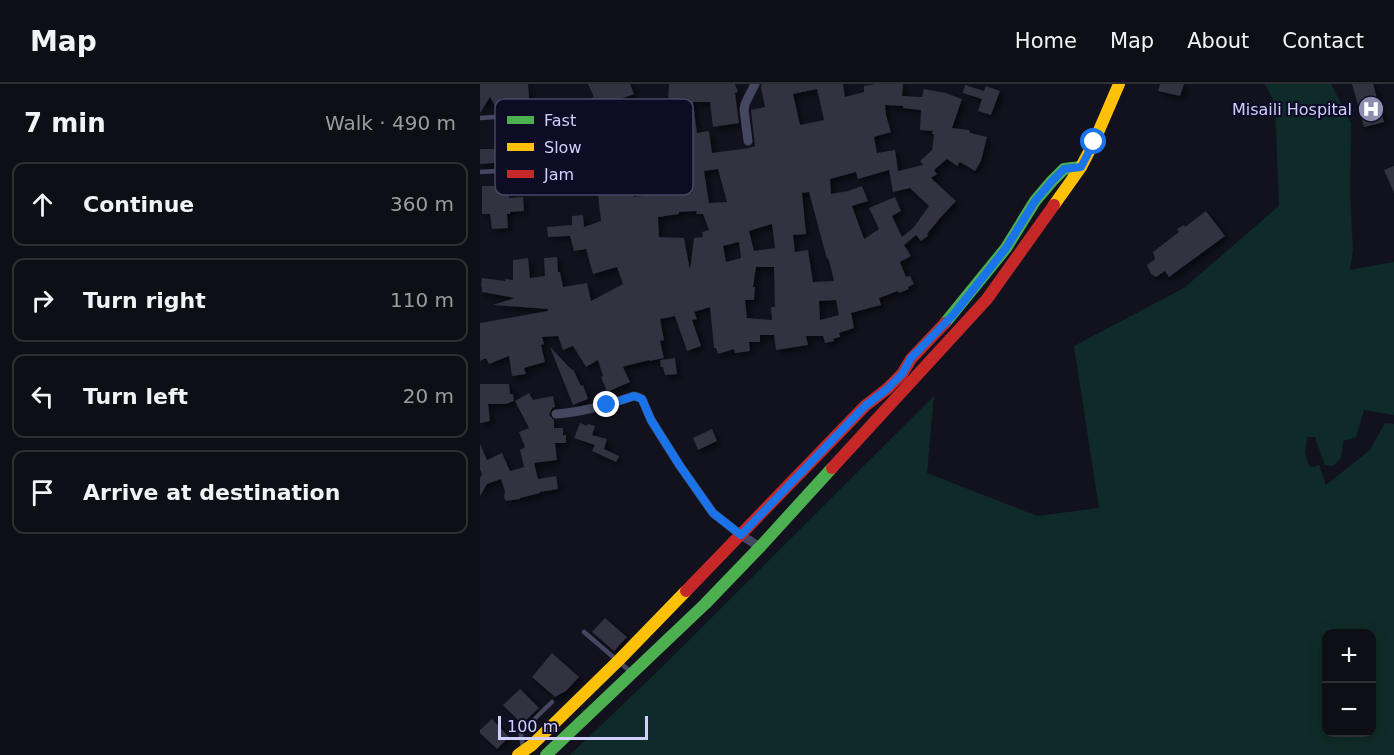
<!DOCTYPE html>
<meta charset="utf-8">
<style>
body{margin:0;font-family:"DejaVu Sans",sans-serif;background:#1c1c23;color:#f1f3f6}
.controls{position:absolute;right:18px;bottom:18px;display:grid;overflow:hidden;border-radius:12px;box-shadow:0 3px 15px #0003}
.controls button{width:54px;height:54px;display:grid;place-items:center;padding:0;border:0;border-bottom:2px solid #2e2e35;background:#0e0e16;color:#f1f3f6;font:30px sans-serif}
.scale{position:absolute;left:18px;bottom:15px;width:150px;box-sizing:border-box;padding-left:6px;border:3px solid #d1cfff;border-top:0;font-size:16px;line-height:21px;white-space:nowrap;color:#d1cfff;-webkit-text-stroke:4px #0e0c24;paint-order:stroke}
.stop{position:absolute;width:18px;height:18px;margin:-14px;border:4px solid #1a73e8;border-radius:50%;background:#fff}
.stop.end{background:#1a73e8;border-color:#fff;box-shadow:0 2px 6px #0008}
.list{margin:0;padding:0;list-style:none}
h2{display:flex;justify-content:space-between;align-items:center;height:78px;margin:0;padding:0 24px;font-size:26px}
h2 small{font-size:20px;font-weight:400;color:#9b9ca1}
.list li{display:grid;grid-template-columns:39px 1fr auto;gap:18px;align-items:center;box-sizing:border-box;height:84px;margin:0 12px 12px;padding:0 12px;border:2px solid #2e2e35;border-radius:12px}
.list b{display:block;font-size:22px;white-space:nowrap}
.list em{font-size:20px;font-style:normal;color:#9b9ca1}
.icon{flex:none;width:33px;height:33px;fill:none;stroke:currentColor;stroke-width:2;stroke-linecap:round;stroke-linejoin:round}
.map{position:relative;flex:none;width:914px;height:671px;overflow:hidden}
header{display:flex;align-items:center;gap:36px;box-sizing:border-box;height:84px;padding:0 30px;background:#0e0e16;border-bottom:2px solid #2e2e35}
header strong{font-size:28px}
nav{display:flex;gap:33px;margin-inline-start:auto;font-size:21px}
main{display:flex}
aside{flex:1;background:#0e0e16}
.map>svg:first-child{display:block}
.green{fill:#0f2b29;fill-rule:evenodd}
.building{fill:#313041;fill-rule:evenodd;filter:url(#shadow)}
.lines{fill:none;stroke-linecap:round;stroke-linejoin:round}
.lane{stroke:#454760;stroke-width:4.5}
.street{stroke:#454760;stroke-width:9}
.fast{stroke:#4caf50;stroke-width:12}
.slow{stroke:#ffc107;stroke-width:12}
.jam{stroke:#c62828;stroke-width:12}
.route{stroke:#1a73e8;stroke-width:8}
.labels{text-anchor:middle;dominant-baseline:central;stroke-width:4.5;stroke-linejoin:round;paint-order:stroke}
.poi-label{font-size:16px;fill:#d1cfff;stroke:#0e0c24;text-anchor:end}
.key{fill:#0e0c24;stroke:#484666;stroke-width:1.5}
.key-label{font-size:16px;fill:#d1cfff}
</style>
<header>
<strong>Map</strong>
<nav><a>Home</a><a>Map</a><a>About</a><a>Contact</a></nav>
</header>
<main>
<aside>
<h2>7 min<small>Walk · 490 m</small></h2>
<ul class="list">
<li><svg class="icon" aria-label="ahead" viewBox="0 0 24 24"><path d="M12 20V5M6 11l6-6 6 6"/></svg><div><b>Continue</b></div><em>360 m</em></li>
<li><svg class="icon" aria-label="right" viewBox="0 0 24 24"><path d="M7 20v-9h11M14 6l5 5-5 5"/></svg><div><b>Turn right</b></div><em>110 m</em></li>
<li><svg class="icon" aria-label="left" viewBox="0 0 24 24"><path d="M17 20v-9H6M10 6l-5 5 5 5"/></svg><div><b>Turn left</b></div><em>20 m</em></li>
<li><svg class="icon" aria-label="arrive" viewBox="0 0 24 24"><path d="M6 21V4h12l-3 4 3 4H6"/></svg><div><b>Arrive at destination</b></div></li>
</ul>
</aside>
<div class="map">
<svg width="914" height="671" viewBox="0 0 914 671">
<defs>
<filter id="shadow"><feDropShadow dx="3.5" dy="3.5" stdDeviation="3" flood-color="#0009"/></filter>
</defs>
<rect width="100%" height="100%" fill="#12121e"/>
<!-- green -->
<path class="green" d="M 785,0 L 851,0 L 871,39 L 870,112 L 873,166 L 870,186 L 914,178 L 914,331 L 884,326 L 876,353 L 863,357 L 861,374 L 853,382 L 845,381 L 835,353 L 827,353 L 825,369 L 829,382 L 834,383 L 839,381 L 846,401 L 890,366 L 905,339 L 914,340 L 914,671 L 90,671 L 180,585 L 454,312 L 447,389 L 557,432 L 619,424 L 594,262 L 704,204 L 799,122 L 795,19 ZM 846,550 L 892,550 L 892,648 L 846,648 Z"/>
<!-- building -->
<g class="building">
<polygon points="0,0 48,0 50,25 34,26 34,17 17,26 10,13 0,29"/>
<polygon points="108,0 150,0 154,10 104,29 105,33 89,37 86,22 100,19 114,13"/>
<path d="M 189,0 L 255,0 L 258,8 L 255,9 L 259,39 L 233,43 L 230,18 L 213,18 L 217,49 L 229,47 L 232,69 L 269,64 L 275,62 L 271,26 L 285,23 L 281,4 L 282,0 L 363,0 L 365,13 L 384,8 L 384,2 L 395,0 L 423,0 L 422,12 L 442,13 L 444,5 L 466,9 L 482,15 L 472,44 L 489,46 L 490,49 L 507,53 L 501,77 L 495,87 L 480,78 L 477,82 L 467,75 L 454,86 L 457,90 L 451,94 L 476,117 L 461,133 L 447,150 L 448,152 L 441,157 L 436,151 L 424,161 L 431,172 L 420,178 L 426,193 L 430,192 L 434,200 L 428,203 L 429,205 L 419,209 L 418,207 L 399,214 L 401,221 L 371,229 L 374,244 L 359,249 L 360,253 L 353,255 L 354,257 L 345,259 L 343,252 L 326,252 L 328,261 L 296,266 L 294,251 L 280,251 L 280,258 L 269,258 L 270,267 L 255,269 L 254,265 L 238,270 L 236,264 L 234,264 L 230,223 L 214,228 L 217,235 L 212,236 L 221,262 L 207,267 L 195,232 L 180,235 L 184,256 L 180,257 L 184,274 L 169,277 L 169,276 L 145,282 L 143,283 L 150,298 L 127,308 L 121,293 L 123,292 L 118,276 L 106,283 L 93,262 L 83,266 L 78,252 L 62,253 L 64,260 L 61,261 L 65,278 L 44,284 L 46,290 L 32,292 L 29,272 L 9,280 L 6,274 L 0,277 L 0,239 L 68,227 L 68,225 L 13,221 L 35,214 L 2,208 L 2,203 L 1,203 L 2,194 L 25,197 L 25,195 L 33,196 L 33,176 L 48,174 L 50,194 L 65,192 L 64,174 L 77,173 L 78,188 L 80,188 L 83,203 L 107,199 L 111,217 L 143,200 L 137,183 L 113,190 L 106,165 L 94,167 L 90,152 L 68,153 L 67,143 L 92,141 L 92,132 L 103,131 L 104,143 L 121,137 L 117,102 L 93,102 L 93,84 L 96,84 L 95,69 L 104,69 L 104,64 L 125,62 L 114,32 L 144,27 L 151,42 L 167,41 L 163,23 L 188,19 ZM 337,5 L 344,36 L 320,41 L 313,10 ZM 405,21 L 423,22 L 423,24 L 441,26 L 440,46 L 453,47 L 452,50 L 454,50 L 452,66 L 440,77 L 443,81 L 418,87 L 415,66 L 397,69 L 394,53 L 411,48 L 406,31 ZM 132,72 L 135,88 L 113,91 L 112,76 ZM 176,82 L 180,109 L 154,113 L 151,89 ZM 238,85 L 247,118 L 229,119 L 224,87 ZM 208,86 L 212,109 L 194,111 L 191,89 ZM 409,86 L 413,108 L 430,104 L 449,122 L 434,143 L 422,153 L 412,132 L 421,127 L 415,113 L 389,124 L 399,145 L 384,155 L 372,122 L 388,117 L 382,102 L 368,107 L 351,110 L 350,95 L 376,88 L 378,95 ZM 329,108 L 347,175 L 348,174 L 350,180 L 354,197 L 333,198 L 328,166 L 315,168 L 313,151 L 326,150 L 322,109 ZM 217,127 L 216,130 L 223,130 L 229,146 L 222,148 L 223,153 L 214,154 L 210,186 L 204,154 L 179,153 L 178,133 L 199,130 L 199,128 ZM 292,140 L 295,164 L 274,167 L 269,147 ZM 259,158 L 261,174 L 246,178 L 243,162 ZM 276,183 L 294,183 L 295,223 L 291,223 L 292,236 L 267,234 L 265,216 L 274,216 L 275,203 L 273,203 ZM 356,216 L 359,231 L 340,236 L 339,217 Z"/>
<polygon points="680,0 704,0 700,12 678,7"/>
<polygon points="872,0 893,0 904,38 884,43"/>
<polygon points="485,1 504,7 506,2 520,7 511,31 498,27 502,15 483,9"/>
<polygon points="19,45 32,45 33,80 16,81 14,79 0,80 0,65 15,65 20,59"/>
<polygon points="914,82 914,109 904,86"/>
<polygon points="2,102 20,102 20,111 29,110 29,114 43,113 44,127 30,128 30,130 27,130 28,144 12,145 10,130 2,130"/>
<polygon points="726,127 745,152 689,193 685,187 676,193 671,190 667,181 675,175 673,168 699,148 697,145 704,141 705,143"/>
<polygon points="70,263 92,286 93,285 101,302 103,301 108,315 93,321"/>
<polygon points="195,274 197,290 185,291 183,283 181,283 180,276"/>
<polygon points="0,300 29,300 30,310 33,310 34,317 26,320 8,320 10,337 0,339"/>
<polygon points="49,309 53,316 73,312 75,323 72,324 69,331 74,336 74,344 83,344 83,351 86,351 86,359 75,359 77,376 54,379 58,395 76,392 78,405 60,408 60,409 40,414 40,415 26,417 24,413 25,407 21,395 7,400 0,412 0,394 2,390 0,385 0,360 7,376 22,369 30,387 44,383 40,366 45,363 39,348 49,344 35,317"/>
<polygon points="100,339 107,342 108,340 115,342 112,351 127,355 124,365 139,372 136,378 112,367 115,361 94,354"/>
<polygon points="232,345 237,357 218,366 213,354"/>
<polygon points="125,534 147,553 134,567 112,548"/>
<polygon points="72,569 99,593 86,607 75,613 52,593"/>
<polygon points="40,605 59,624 42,640 23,621"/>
<polygon points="12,635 29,653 17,665 0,649 0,646"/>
</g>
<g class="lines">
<!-- lane -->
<g class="lane">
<polyline points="0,34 29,32 33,34 36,39 38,79 37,83 34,86 0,88"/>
<polyline points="104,548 152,589"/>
<polyline points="43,665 41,650 43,646 72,618"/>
</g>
<!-- street -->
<g class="street">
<polyline points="268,57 264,26 265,20 275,0"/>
<path d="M 76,330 C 103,328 128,321 154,312 L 158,313 L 162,315 L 171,336 L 200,382 L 233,429 L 261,451 L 280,463"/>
</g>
<!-- fast -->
<g class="fast">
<polyline points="465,239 526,164 555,117 572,97 584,85 601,83"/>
<polyline points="66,671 225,520 280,463 352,384"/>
</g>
<!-- slow -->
<g class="slow">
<polyline points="574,121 601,83 614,58 639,0"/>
<polyline points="38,671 52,661 139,576 206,507"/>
</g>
<!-- jam -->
<g class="jam">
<polyline points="352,384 507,215 574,121"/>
<polyline points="206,507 385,322 407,305 422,290 431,275 465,239"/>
</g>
</g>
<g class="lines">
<!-- route -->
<polyline class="route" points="127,321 154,312 162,315 171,336 200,382 233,429 261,451 385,322 407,305 422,290 431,274 473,231 526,164 555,117 572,97 584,85 601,83 614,58"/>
</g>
<!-- icons -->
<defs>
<g id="hospital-disc" transform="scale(1.35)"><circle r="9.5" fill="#8e8db0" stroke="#0e0c24"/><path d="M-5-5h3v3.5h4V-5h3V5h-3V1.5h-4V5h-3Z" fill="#fff"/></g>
</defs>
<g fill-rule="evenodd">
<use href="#hospital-disc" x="891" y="25"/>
</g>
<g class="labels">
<!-- poi labels -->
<g class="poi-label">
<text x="872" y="25">Misaili Hospital</text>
</g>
</g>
<!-- legend -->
<rect x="15" y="15" width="198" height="96" rx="9" class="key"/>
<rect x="27" y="32" width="27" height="8" fill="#4caf50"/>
<rect x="27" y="59" width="27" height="8" fill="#ffc107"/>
<rect x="27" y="86" width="27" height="8" fill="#c62828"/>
<g class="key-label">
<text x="64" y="42">Fast</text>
<text x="64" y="69">Slow</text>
<text x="64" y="96">Jam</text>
</g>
</svg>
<div class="controls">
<button>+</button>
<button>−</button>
</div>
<div class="scale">100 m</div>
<div class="stop" style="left:614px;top:58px"></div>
<div class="stop end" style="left:127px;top:321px"></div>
</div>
</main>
